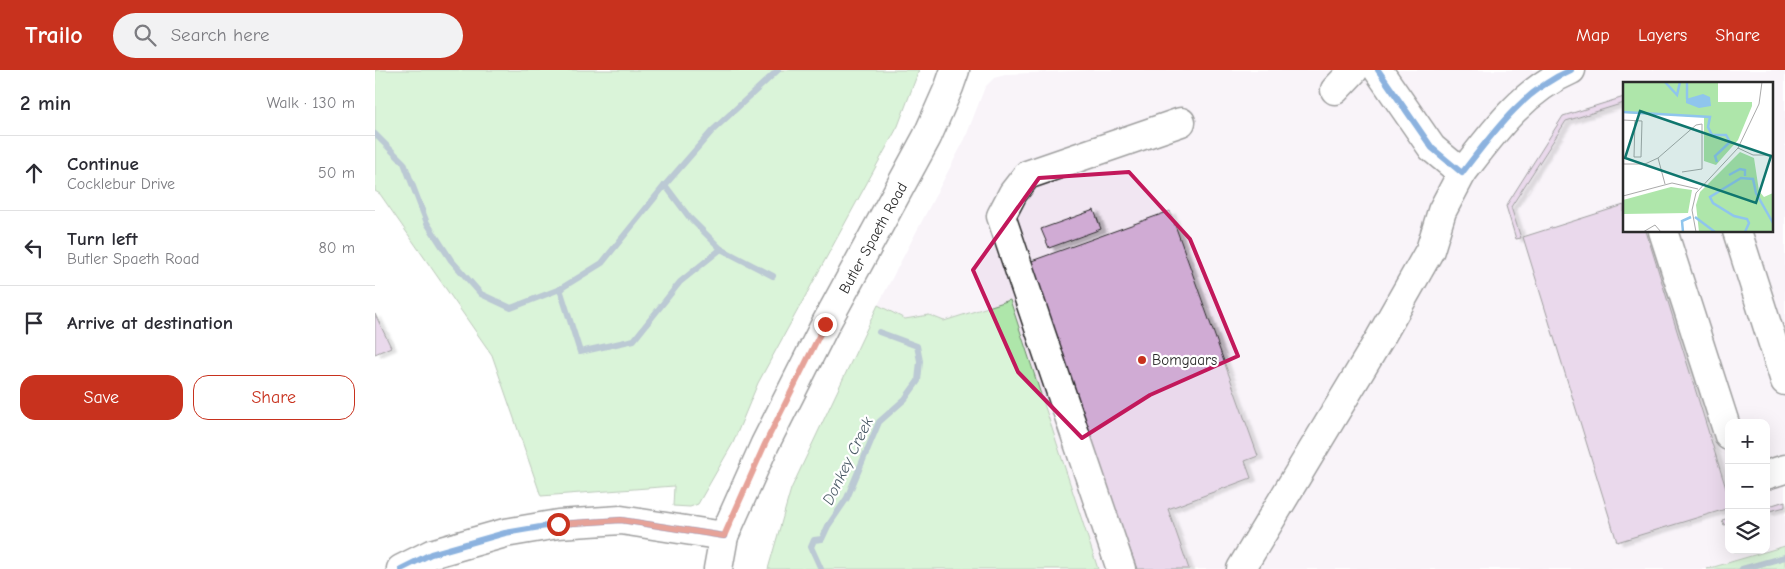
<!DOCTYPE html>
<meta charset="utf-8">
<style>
body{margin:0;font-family:"Comic Neue",sans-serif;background:#f2f2f3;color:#2b2b33}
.controls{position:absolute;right:15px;bottom:15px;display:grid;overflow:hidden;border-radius:10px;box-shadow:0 5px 20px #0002}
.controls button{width:45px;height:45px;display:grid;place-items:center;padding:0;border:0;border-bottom:1px solid #e1e1e2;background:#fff;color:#2b2b33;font:25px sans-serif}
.stop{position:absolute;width:15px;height:15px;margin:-11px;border:4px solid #c8321e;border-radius:50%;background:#fff}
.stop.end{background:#c8321e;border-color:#fff;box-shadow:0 1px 5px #0008}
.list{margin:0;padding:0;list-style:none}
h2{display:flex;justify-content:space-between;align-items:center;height:65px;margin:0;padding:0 20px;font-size:21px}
h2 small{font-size:16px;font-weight:400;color:#7c7c81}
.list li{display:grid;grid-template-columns:32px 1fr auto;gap:15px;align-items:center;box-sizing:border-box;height:75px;padding:0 20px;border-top:1px solid #e1e1e2}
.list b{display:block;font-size:19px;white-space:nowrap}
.list p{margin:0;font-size:16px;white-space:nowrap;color:#7c7c81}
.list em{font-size:16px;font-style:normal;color:#7c7c81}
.actions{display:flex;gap:10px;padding:15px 20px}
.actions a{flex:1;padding:11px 0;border:1px solid #c8321e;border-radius:15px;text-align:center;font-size:18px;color:#c8321e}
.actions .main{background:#c8321e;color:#fff}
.icon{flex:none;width:28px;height:28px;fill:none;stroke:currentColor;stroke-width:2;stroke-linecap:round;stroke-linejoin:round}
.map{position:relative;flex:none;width:1410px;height:499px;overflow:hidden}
header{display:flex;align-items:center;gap:30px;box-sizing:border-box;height:70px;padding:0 25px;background:#c8321e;color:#fff}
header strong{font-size:24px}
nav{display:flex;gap:28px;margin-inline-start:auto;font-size:18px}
.search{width:350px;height:45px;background:#f2f2f3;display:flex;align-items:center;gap:12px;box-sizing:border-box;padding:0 18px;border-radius:28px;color:#7c7c81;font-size:19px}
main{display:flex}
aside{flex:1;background:#fff}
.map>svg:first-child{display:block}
.built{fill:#f1e6f2;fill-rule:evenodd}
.green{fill:#aee6aa;stroke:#6c886a}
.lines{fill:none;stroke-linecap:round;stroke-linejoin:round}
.stream{stroke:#67879f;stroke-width:6}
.building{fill:#d0abd4;stroke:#2b2b2b;filter:url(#shadow)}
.minor-casing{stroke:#2b2b2b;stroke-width:31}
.major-casing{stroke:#2b2b2b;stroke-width:31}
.minor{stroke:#fff;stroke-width:28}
.major{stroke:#fff;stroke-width:28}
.cycleway-casing{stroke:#fff;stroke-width:9}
.cycleway{stroke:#0057b8;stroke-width:6}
.route{stroke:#c8321e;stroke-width:6}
.marked{fill:none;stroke:#c2185b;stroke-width:4;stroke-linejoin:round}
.poi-dot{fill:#c8321e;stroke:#fff;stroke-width:2}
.labels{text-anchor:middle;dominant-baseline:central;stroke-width:4.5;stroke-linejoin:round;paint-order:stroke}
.street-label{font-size:15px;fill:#2b2b2b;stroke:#fff}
.poi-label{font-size:15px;fill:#2b2b2b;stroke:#fff;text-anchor:start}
.water-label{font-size:16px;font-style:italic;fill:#495965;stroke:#fff}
.inset-river{fill:none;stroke:#8fc5ed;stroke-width:2.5}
.inset-road{fill:none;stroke:#aaa;stroke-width:1}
.view{fill:#0f766e;fill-opacity:0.15;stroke:#0f766e;stroke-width:2.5}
.inset-edge{fill:none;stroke:#2b2b2b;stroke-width:2.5}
</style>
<header>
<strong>Trailo</strong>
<div class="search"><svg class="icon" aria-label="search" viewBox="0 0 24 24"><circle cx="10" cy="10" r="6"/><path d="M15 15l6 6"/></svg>Search here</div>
<nav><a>Map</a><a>Layers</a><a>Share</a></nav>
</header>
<main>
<aside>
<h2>2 min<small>Walk · 130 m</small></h2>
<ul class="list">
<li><svg class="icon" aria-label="ahead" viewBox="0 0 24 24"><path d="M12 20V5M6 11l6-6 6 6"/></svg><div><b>Continue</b><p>Cocklebur Drive</p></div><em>50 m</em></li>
<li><svg class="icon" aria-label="left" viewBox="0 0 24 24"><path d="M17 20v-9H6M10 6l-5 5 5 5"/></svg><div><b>Turn left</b><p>Butler Spaeth Road</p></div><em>80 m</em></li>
<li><svg class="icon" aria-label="arrive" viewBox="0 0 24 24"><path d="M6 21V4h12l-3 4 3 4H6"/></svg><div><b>Arrive at destination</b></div></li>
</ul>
<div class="actions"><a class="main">Save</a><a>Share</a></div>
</aside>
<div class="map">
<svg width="1410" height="499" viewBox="0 0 1410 499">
<defs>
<filter id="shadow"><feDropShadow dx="5.5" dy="3" stdDeviation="1" flood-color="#0004"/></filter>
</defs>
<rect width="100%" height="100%" fill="#fff"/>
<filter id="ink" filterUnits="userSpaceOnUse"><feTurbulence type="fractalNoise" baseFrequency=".02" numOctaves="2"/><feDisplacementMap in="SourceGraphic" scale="10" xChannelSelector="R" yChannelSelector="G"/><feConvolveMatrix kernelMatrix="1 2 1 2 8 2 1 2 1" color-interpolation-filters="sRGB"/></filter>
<g filter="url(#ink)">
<!-- built -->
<path class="built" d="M 718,0 L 1410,0 L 1410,476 L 1332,499 L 723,499 L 635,230 L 569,251 L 554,245 L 530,249 L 503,235 L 590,69 L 610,17 L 619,8 L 634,4 ZM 1249,14 L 1396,14 L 1396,161 L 1249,161 ZM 1354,353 L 1391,353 L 1391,480 L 1354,480 Z"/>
<!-- green -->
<g class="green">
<polygon points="0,0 544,0 523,56 383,313 358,373 323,434 315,437 298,436 299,416 166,426 117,285 5,124 0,121"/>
<polygon points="635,230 723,499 393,499 416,419 503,235 530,249 554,245 569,251"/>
<polygon points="1410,476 1410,499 1332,499"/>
</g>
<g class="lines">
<!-- stream -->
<g class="stream">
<polyline points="0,64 29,93 52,153 76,190 106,224 136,238 185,219 227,193 290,115 337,61 403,0"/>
<polyline points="290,115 314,147 346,179 398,206"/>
<polyline points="185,219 205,282 259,270 305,212 346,179"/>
<polyline points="446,499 436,477 439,470 447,469 453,456 472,428 504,352 530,329 543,311 545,291 542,276 504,262"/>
<polyline points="1367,499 1410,487"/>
</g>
</g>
<!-- building -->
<g class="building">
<polygon points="1249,27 1249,33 1191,51 1136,137 1146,168 1141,169 1131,136 1188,46"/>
<polygon points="1249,135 1249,161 1271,161 1354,428 1354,438 1242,472 1148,167"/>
<polygon points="719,140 726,159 674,178 666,159"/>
<polygon points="795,141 883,386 870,391 876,408 793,439 814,499 762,499 651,193"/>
<polygon points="0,244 16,277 0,284"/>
<polygon points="1410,431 1410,437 1391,442 1391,437"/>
<polygon points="1354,448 1354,454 1349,455 1347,450"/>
</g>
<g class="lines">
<!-- minor casing -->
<g class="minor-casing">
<g id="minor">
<path d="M 1003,0 L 1057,78 L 1087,103 C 1117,64 1148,20 1196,0"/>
<polyline points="960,20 979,0"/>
<polyline points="1288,161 1354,366"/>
<polyline points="1362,161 1410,311"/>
<polyline points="1391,405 1410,399"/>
<polyline points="26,499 56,484 130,463 183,454 246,450 349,466"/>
<polyline points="746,499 626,146 638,123 652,105 806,52"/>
<polyline points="866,499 1005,268 1055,180 1067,141 1087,103"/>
</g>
</g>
<!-- major casing -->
<g class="major-casing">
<polyline id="major" points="343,499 349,466 390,374 450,255 552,67 574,17 580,0"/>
</g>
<!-- minor -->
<use href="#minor" class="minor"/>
<!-- major -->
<use href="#major" class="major"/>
<!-- cycleway casing -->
<g class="cycleway-casing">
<g id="cycleway">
<path d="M 1003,0 L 1057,78 L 1087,103 C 1117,64 1148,20 1196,0"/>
<polyline points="26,499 56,484 130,463 183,454 246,450 349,466"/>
</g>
</g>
<!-- cycleway -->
<use href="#cycleway" class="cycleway"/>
</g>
</g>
<g class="lines" filter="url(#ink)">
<!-- route -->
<polyline class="route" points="183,454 246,450 349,466 390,374 450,254"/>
</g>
<!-- marked area -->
<path d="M0 0H1410V499H0ZM 754,102 L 815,169 L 863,286 L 775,325 L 707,368 L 643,302 L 598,200 L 664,108 Z" fill="#fff" fill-opacity=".55" fill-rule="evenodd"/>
<path class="marked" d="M 754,102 L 815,169 L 863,286 L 775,325 L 707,368 L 643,302 L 598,200 L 664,108 Z"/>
<!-- markers -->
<circle class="poi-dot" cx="767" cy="290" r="5"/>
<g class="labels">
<!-- street labels -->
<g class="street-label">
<text transform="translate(498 168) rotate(-61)">Butler Spaeth Road</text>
</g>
<!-- poi labels -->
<g class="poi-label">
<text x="777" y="290">Bomgaars</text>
</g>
<!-- water labels -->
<g class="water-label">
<text transform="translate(473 391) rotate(-64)">Donkey Creek</text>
</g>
</g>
<!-- overview -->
<g transform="translate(1248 12)">
<rect width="150" height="150" fill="#fff"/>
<path d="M 0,0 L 95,0 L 95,20 L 129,20 L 129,24 L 115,58 L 93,83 L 81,79 L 81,35 L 0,31 ZM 117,70 L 131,76 L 136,109 L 141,115 L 150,111 L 150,150 L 76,150 L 73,123 L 77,110 ZM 48,105 L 69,108 L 65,131 L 0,132 L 0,118 Z" fill="#aee6aa"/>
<path d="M 80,12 L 87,15 L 88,24 L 76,26 L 63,21 L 63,17 Z" fill="#8fc5ed"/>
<path class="inset-river" d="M 42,0 L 54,13 L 57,0M 64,17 L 64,0M 0,30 L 87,35 L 85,45 L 89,53 L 103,53 L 107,60 L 92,74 L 94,80M 106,93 L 117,87 L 122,88 L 122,94M 72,135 L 92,150M 60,150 L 59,139 L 68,135M 122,150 L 126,141 L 124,137 L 111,134 L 90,121 L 87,115 L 118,96 L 130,97 L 133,111 L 150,141"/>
<path class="inset-road" d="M 0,38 L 19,39 L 18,75 L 11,75 L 12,38M 115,66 L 130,73 L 150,73M 35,76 L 73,43 L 79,42 L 79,87 L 59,90M 0,82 L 22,82 L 35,76 L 42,102M 0,114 L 49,101 L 75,107M 20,150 L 32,143 L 38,150M 73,150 L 69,128 L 73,111 L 115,66 L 136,22 L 139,0"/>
<path class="view" d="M 17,29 L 148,74 L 133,121 L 2,76 Z"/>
<rect width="150" height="150" class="inset-edge"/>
</g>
</svg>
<div class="controls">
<button>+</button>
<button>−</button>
<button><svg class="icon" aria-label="layers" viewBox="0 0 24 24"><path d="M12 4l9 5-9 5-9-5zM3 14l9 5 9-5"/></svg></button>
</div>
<div class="stop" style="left:183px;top:454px"></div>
<div class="stop end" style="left:450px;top:254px"></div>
</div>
</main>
